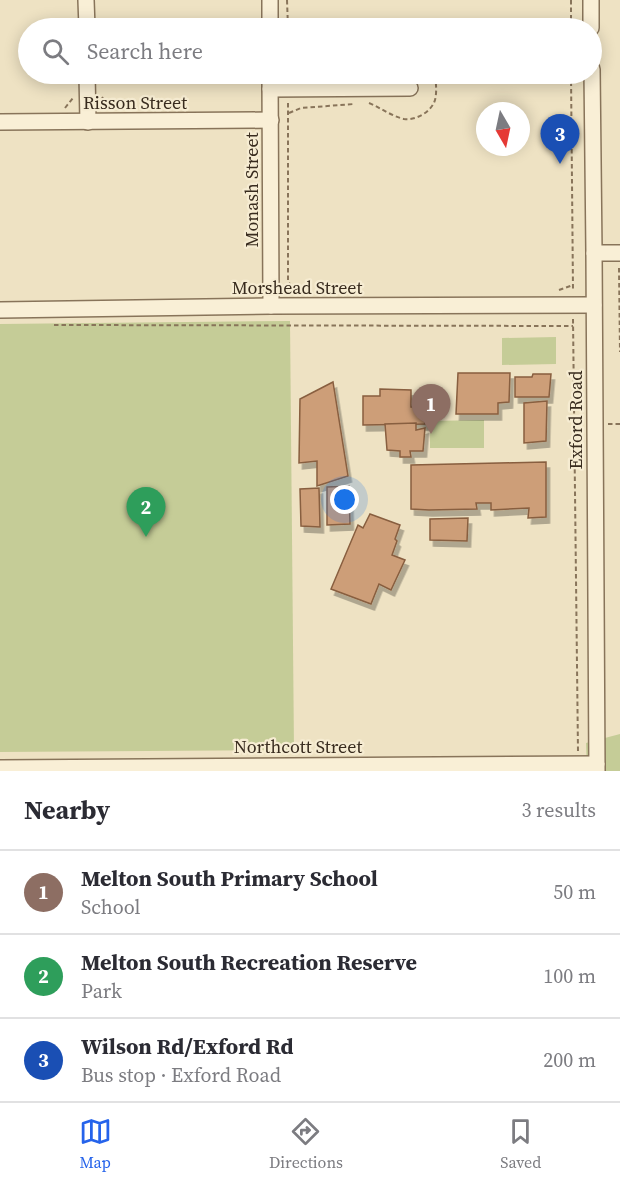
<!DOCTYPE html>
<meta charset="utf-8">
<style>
body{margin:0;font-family:"Source Serif 4",serif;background:#f7f7f7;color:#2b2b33}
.compass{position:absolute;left:476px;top:102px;width:54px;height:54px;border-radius:50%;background:#fff;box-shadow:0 3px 15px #0003;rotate:171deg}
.you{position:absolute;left:345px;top:500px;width:21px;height:21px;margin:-15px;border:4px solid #fff;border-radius:50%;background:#1a73e8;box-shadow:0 0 0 9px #1a73e833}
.badge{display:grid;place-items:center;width:39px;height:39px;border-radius:50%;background:#2563eb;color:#fff;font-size:20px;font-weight:700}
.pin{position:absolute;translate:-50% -50px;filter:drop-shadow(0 2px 3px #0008)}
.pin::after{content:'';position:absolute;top:32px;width:21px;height:18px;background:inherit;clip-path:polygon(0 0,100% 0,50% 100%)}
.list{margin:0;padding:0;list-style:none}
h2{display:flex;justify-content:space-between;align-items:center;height:78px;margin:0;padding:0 24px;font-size:26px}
h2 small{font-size:20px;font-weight:400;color:#7c7c81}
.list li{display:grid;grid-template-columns:39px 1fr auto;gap:18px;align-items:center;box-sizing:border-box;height:84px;padding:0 24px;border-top:2px solid #e1e1e2}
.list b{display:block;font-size:22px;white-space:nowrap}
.list p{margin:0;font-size:20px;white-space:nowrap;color:#7c7c81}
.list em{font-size:20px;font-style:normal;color:#7c7c81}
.icon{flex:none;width:33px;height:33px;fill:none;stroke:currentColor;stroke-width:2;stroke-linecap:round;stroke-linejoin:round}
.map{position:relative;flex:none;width:620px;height:771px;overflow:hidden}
.search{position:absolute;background:#fff;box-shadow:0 3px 15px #0003;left:18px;right:18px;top:18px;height:66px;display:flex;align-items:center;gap:15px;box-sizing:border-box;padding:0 21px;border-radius:33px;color:#7c7c81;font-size:22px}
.sheet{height:330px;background:#fff}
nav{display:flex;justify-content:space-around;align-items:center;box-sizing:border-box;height:84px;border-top:2px solid #e1e1e2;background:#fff;font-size:16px;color:#7c7c81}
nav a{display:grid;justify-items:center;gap:3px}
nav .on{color:#2563eb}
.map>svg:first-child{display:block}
.green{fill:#c5cc97}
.building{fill:#cd9e78;stroke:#885e3f;stroke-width:1.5;filter:url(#shadow)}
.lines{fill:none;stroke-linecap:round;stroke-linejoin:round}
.minor-casing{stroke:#88745a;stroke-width:18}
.path{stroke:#88745a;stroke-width:2;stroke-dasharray:4.5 3;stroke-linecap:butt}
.minor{stroke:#f9efd6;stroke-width:15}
.labels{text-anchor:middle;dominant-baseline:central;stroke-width:4.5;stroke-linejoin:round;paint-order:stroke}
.street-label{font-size:18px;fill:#382b1e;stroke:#f6ecd2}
</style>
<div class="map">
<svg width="620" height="771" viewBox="0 0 620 771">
<defs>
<filter id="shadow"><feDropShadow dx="3.5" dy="6" stdDeviation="0" flood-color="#0004"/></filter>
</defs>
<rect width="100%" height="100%" fill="#eee2c3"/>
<!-- green -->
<g class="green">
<polygon points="290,321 294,750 0,752 0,324"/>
<polygon points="556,337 556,364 502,365 502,338"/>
<polygon points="484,420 484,448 430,448 430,421"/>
<polygon points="620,734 620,771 587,771 586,743"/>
</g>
<!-- building -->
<g class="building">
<polygon points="458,373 510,373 509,402 498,403 498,414 456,414"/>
<polygon points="533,374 551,374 549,397 515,397 515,377 532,377"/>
<polygon points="333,382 348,476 317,486 317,461 299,463 300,399"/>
<polygon points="380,389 411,390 411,407 425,407 425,424 363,425 363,396 380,396"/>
<polygon points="547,401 546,441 524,443 524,403"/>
<polygon points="416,423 416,430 425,428 423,451 410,451 411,457 400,457 400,451 387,450 385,424"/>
<polygon points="546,462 546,517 528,518 529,508 491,510 491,503 476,503 477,509 429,510 411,509 411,465"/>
<polygon points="349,486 350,524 327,525 327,487"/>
<polygon points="319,488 320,527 301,526 300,489"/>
<polygon points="370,514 400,525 395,539 397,541 392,555 405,560 391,590 379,584 371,604 331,589 358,525 363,528"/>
<polygon points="468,518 467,541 430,540 430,519"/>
</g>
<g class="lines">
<!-- minor casing -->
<g class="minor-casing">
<g id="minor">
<polyline points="86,0 87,28"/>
<polyline points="270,0 270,28"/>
<polyline points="591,0 591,28"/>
<polyline points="592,69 594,253 597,771"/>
<polyline points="87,74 88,122"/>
<polyline points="270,74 271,306"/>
<polyline points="270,89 410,88"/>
<polyline points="0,122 271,120"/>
<polyline points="594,253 620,253"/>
<polyline points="0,310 271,306 594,305"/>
<polyline points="0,768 597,764"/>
</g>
</g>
<!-- path -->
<g class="path">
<polyline points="287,0 288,28"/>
<polyline points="571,0 571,28"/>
<polyline points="571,74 573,290"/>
<polyline points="102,97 110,107"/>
<polyline points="288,103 288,281 294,291"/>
<path d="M 369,103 C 381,108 391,116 404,119 C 416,121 432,111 435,100 C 437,92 436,83 435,75 L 433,74"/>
<polyline points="65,108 73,98"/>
<polyline points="289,113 301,108 354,104"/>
<polyline points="246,134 255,142"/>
<polyline points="619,268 620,352"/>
<polyline points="559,290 573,285"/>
<polyline points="573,319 578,752"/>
<polyline points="54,325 573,326"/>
<polyline points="608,424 620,424"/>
</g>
<!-- minor -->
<use href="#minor" class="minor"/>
</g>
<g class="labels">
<!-- street labels -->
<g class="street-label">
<text x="135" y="102">Risson Street</text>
<text transform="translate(251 190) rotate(-90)">Monash Street</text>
<text x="297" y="287">Morshead Street</text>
<text transform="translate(575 420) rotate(-90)">Exford Road</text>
<text x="298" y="746">Northcott Street</text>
</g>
</g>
</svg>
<svg class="compass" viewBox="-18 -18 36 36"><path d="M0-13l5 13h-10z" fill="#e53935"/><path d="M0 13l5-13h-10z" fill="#7c7c81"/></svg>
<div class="you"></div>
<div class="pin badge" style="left:431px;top:434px;background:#8d6e63">1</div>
<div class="pin badge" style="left:146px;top:537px;background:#2e9e5b">2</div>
<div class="pin badge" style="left:560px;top:164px;background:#1a4fb4">3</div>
<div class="search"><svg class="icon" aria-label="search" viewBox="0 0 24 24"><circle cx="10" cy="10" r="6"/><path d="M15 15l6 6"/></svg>Search here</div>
</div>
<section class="sheet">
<h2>Nearby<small>3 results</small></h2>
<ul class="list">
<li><span class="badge" style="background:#8d6e63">1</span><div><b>Melton South Primary School</b><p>School</p></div><em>50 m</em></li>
<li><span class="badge" style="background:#2e9e5b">2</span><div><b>Melton South Recreation Reserve</b><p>Park</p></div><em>100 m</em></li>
<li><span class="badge" style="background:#1a4fb4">3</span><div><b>Wilson Rd/Exford Rd</b><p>Bus stop · Exford Road</p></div><em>200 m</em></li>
</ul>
</section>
<nav>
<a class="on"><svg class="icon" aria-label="map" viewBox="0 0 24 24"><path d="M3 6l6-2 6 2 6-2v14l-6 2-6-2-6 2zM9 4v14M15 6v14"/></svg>Map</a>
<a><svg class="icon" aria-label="directions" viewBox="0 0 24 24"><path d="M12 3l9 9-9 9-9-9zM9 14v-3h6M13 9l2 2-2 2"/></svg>Directions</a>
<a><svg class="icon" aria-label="saved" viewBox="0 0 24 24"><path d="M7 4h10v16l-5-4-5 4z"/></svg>Saved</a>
</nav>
